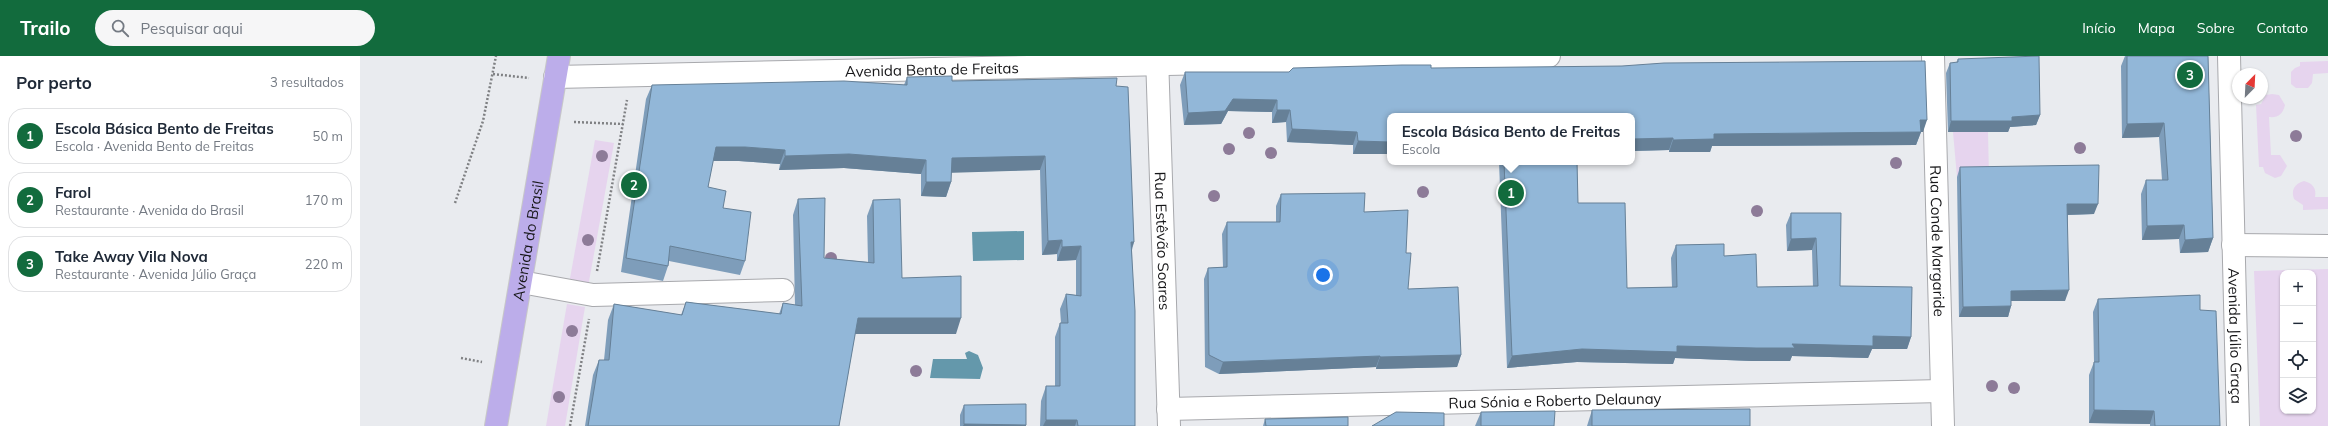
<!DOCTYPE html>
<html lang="pt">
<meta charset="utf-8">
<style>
body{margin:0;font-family:Mulish,sans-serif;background:#f6f6f7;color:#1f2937}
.controls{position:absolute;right:12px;bottom:12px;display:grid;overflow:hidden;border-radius:8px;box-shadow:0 1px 3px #0004}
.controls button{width:36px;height:36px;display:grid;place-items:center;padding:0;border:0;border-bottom:1px solid #e0e1e3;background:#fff;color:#1f2937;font:20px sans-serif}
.compass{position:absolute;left:1872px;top:12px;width:36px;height:36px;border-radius:50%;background:#fff;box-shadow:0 1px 3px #0004;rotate:24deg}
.you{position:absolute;left:963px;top:219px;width:14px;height:14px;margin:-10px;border:3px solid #fff;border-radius:50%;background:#1a73e8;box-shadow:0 0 0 6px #1a73e833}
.badge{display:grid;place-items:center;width:26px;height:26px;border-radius:50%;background:#126b3d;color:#fff;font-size:13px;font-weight:700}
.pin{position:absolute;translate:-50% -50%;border:2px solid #fff;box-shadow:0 1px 4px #0006}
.popup{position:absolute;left:1027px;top:57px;width:248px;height:52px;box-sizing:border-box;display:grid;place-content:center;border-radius:8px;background:#fff;filter:drop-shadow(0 1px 3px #0005);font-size:13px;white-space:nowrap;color:#747a83}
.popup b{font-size:15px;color:#1f2937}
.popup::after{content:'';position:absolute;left:50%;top:100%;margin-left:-8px;border:8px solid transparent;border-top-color:#fff}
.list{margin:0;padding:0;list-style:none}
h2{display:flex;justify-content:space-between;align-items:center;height:52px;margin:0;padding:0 16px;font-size:17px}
h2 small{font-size:13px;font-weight:400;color:#747a83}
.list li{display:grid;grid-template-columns:26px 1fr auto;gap:12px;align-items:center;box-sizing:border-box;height:56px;margin:0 8px 8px;padding:0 8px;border:1px solid #e0e1e3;border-radius:16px}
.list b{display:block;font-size:15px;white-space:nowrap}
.list p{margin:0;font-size:13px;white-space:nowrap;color:#747a83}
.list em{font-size:13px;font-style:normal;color:#747a83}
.icon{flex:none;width:22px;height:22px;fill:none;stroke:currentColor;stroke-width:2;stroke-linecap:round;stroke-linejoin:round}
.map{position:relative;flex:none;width:1968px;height:370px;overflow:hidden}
header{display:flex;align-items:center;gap:24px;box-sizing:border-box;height:56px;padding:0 20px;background:#126b3d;color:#fff}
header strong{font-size:19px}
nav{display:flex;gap:22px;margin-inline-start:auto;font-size:14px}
.search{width:280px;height:36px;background:#f6f6f7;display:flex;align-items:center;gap:10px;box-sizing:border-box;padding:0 14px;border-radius:22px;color:#747a83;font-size:15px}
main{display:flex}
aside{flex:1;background:#fff}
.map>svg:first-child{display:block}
.green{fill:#e6d4ee;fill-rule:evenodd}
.water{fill:#6498ab}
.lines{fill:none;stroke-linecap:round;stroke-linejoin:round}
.minor-casing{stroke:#a8a9ad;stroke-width:24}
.major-casing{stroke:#c7c7c8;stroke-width:24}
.path{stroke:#7f8083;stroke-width:2.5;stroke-dasharray:2 2;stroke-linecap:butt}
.minor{stroke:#fff;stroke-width:22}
.major{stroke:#bcadea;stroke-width:22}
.tree{fill:#8d7b98}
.wall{fill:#7e9dba}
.shaded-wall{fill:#668097}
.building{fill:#92b7d8;stroke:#668097}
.labels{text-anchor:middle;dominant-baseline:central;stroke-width:4;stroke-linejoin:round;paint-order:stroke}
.street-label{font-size:15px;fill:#171719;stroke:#fff}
</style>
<header>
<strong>Trailo</strong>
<div class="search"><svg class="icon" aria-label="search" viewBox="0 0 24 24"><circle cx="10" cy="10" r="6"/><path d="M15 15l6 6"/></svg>Pesquisar aqui</div>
<nav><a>Início</a><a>Mapa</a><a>Sobre</a><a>Contato</a></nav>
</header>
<main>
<aside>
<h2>Por perto<small>3 resultados</small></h2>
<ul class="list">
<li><span class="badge">1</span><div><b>Escola Básica Bento de Freitas</b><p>Escola · Avenida Bento de Freitas</p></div><em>50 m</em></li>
<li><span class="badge">2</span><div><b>Farol</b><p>Restaurante · Avenida do Brasil</p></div><em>170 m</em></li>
<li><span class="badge">3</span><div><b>Take Away Vila Nova</b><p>Restaurante · Avenida Júlio Graça</p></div><em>220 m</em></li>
</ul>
</aside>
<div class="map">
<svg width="1968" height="370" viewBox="0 0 1968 370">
<rect width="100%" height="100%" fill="#e9ebef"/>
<!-- green -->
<g class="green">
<polygon points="1968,5 1968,17 1953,18 1952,27 1948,32 1936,32 1931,28 1931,16 1935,12 1940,10 1940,6"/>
<path d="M 1912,38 L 1919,39 L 1925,49 C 1923,58 1918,62 1909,61 L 1911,99 L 1920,99 L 1927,110 L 1921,120 L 1915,122 L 1905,117 L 1903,111 L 1899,111 L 1896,49 L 1901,48 L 1906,39 Z"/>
<polygon points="1593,76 1628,76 1629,121 1597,121"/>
<polygon points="235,84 254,87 228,231 209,228"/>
<path d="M 1944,125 C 1952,127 1957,132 1955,141 L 1968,141 L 1968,153 L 1943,154 L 1943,149 L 1934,143 C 1931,134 1934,128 1944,125 Z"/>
<path d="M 1968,213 L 1968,370 L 1900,370 L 1894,215 ZM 1923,217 L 1953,217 L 1953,355 L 1923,355 Z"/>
<polygon points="207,248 225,251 205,370 186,370"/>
</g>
<!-- water -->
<g class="water">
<polygon points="664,175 664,204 613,205 612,176"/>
<polygon points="609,295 618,299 623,312 620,323 570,322 573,303 607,303 605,297"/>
</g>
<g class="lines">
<!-- minor casing -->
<g class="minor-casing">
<g id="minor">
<path id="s1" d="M 797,0 L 809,370"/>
<path id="s2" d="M 1573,0 L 1583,370"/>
<path id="s3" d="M 1869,0 L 1878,370"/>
<path id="s4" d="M 195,21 L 1189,0"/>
<polyline points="1873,189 1968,190"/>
<polyline points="161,226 233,239 423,234"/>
<path id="s5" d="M 808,353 L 1582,335"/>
</g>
</g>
<!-- major casing -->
<g class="major-casing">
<g id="major">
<path id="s6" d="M 136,370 L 199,0"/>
</g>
</g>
<!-- path -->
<g class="path">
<polyline points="133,18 169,22"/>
<polyline points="214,66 263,68"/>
<polyline points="95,147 123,65 136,0"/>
<polyline points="237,215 267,44"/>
<polyline points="101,302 122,306"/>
<polyline points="210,370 229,263"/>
</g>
<!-- minor -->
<use href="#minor" class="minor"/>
<!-- major -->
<use href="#major" class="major"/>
</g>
<!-- trees -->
<g class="tree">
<circle cx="889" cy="77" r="6"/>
<circle cx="1936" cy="80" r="6"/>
<circle cx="1720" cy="92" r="6"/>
<circle cx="869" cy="93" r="6"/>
<circle cx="911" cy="97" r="6"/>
<circle cx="242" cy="100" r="6"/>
<circle cx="1536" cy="107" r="6"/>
<circle cx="1063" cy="136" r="6"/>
<circle cx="854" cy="140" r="6"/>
<circle cx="1397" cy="155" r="6"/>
<circle cx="228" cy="184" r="6"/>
<circle cx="471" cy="202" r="6"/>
<circle cx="212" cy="275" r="6"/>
<circle cx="556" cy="315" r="6"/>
<circle cx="1632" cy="330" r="6"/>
<circle cx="1654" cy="332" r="6"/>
<circle cx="199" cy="341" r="6"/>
</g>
<!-- wall -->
<g class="wall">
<polygon points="1765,0 1848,0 1853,182 1848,196 1820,197 1819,183 1782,184 1781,138 1786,124 1802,124 1799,81 1762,82 1761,10"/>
<polygon points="1598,3 1680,59 1676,69 1650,71 1648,76 1588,76 1586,17 1590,7 1596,7"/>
<polygon points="1071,12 1563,76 1561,76 1556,89 1352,90 1350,96 1309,96 1309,94 1272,95 1272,60 1030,60 1030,98 993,98 993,89 927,86 926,66 912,67 912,56 868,55 861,68 824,69 820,29 825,16 929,16"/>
<polygon points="547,21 592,25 756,30 774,186 772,194 775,370 680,370 681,345 686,330 695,330 695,281 700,267 701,267 700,253 706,238 716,239 716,204 697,205 697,198 682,199 680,114 591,116 591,126 586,141 561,140 561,118 484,112 419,114 420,108 379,105 353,105 348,131 363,152 385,205 380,219 309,205 308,210 303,225 261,216 286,43 292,29 544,29"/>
<polygon points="1139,106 1217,106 1218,147 1267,232 1312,231 1311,202 1316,189 1364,200 1397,231 1453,231 1452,194 1427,195 1426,169 1431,157 1481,157 1480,230 1551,281 1547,293 1512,293 1508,302 1432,300 1430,305 1392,305 1315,302 1313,308 1217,306 1147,312"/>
<polygon points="1600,111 1734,158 1708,159 1705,245 1651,245 1651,250 1648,261 1599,261 1597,121"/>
<polygon points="921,138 1004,156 1046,197 1048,233 1101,299 1097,311 1016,313 1016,311 859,318 845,311 844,223 848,212 863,211 862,178 867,166 916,166 916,150"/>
<polygon points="438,143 464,202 508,206 507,160 513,144 542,222 596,278 495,278 479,370 225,370 233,319 239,304 244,304 248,264 254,248 321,259 326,246 419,258 423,247 435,249 433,159"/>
<polygon points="1738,243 1840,254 1860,370 1790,370 1790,368 1729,367 1729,319 1734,306 1733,256"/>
<polygon points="604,349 666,370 600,370 600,359"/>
<polygon points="1232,354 1390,370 1227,370"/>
<polygon points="1121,356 1194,370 1115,370"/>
<polygon points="905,363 988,370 903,370"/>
</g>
<!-- shaded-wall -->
<g class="shaded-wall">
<polygon points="873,43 917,44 912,56 868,55 861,68 824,69 828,57"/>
<polygon points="917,54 930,54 926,66 912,67"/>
<polygon points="1680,59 1676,69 1650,71 1648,76 1588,76 1591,65"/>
<polygon points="1560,64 1567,64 1563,76 1556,76"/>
<polygon points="1804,67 1799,81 1762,82 1767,68"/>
<polygon points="932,73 997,76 993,89 927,86"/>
<polygon points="1561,76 1556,89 1352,90 1350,96 1309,96 1313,84 1354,78"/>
<polygon points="1313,82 1309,94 1272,95 1272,83"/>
<polygon points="998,85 1030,86 1030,98 993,98"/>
<polygon points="356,91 385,91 425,94 420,108 379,105 351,105"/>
<polygon points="489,98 566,104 561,118 484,112 419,114 425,100"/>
<polygon points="685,100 680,114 586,117 592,102"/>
<polygon points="1040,106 1070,106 1039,107"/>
<polygon points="566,126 591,126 586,141 561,140"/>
<polygon points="1707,148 1738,148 1734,158 1704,159"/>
<polygon points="1824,169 1819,183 1782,184 1787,170"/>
<polygon points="1456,182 1452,194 1427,195 1431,183"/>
<polygon points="1853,182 1848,196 1820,197 1825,184"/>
<polygon points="702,184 697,198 682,199 688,185"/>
<polygon points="771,186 774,186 769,200"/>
<polygon points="721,190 716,204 697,205 702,191"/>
<polygon points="1709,234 1705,245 1647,245 1651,235"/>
<polygon points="1651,250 1648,261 1599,261 1603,251"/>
<polygon points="498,262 601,262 596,278 492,278"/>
<polygon points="1513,280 1551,281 1547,293 1512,293 1508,302 1432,300 1430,305 1392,305 1315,302 1313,308 1217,306 1147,312 1152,300 1222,293 1317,290 1432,288"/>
<polygon points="1101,299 1097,311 1016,313 1020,301"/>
<polygon points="1020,300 1016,311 859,318 863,306"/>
<polygon points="1734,354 1794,355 1790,368 1729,367"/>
<polygon points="686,364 717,364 715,370 683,370"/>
<polygon points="604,368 666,369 666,370 603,370"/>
</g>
<!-- building -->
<g class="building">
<polygon points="1679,0 1680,59 1652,61 1652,65 1591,65 1590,7 1598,6 1598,3"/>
<polygon points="1767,0 1848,0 1853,182 1825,184 1824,169 1787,170 1786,124 1808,124 1804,67 1767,68"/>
<polygon points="1565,5 1567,64 1560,64 1561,76 1354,78 1354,83 1313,84 1313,82 1272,83 1272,60 1030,60 1030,86 998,85 997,76 932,73 930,54 917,54 917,44 873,43 865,55 828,57 825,16 929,16 933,12 1042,9 1071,9 1071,12 1262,10 1304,7"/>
<polygon points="592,20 592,25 757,22 756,30 768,31 774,186 771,186 775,255 775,370 718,370 717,364 686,364 686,330 700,330 700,267 708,267 706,238 721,240 721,190 702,191 702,184 688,185 685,100 592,102 591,126 566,126 566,104 489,98 425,100 425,94 385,91 356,91 348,131 366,135 363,152 391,156 385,205 310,190 308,210 266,202 292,29 484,25 547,29 547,21"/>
<polygon points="1144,106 1217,106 1218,147 1265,147 1267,232 1317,231 1316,189 1364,188 1364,200 1396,198 1397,231 1458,230 1456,182 1431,183 1431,157 1481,157 1480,230 1552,231 1551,281 1513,280 1513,290 1432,288 1435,292 1396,292 1317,290 1317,296 1222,293 1152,300"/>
<polygon points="1739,109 1738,148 1707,148 1709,234 1651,235 1651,250 1603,251 1600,111"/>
<polygon points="1005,137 1004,156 1048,154 1046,197 1051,197 1048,233 1098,231 1101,299 1020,301 1020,300 863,306 849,299 848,212 867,211 867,166 920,166 921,138"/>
<polygon points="465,142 464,202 514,207 513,144 540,143 542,222 601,220 601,262 498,262 479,370 228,370 239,304 249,304 254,248 322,259 326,246 421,258 423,247 442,250 438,143"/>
<polygon points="1840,239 1840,254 1856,255 1860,370 1795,370 1794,355 1734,354 1734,306 1739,306 1738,243"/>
<polygon points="666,348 666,369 604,368 604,349"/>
<polygon points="1390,353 1390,370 1232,370 1232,354"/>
<polygon points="1195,355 1194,370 1121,370 1121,356"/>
<polygon points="1036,356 1084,357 1084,370 1012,370"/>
<polygon points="988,361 988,370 906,370 905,363"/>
</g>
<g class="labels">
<!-- street labels -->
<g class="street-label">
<text stroke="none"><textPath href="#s4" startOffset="377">Avenida Bento de Freitas</textPath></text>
<text stroke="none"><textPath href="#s6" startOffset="188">Avenida do Brasil</textPath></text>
<text stroke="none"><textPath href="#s1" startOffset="185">Rua Estêvão Soares</textPath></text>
<text stroke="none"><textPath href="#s2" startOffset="185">Rua Conde Margaride</textPath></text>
<text stroke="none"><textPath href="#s3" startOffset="280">Avenida Júlio Graça</textPath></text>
<text stroke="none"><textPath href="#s5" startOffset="387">Rua Sónia e Roberto Delaunay</textPath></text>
</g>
</g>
</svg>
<div class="controls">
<button>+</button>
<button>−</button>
<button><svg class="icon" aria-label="locate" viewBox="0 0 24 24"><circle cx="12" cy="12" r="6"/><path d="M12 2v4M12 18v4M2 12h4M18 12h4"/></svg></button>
<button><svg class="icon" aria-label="layers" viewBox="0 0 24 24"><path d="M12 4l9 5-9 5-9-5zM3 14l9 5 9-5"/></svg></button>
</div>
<svg class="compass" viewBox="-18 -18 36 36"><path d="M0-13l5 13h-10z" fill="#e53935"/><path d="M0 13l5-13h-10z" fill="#747a83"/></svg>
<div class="you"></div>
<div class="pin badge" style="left:1151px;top:137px">1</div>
<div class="popup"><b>Escola Básica Bento de Freitas</b>Escola</div>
<div class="pin badge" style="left:274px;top:129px">2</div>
<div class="pin badge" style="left:1830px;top:19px">3</div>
</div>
</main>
